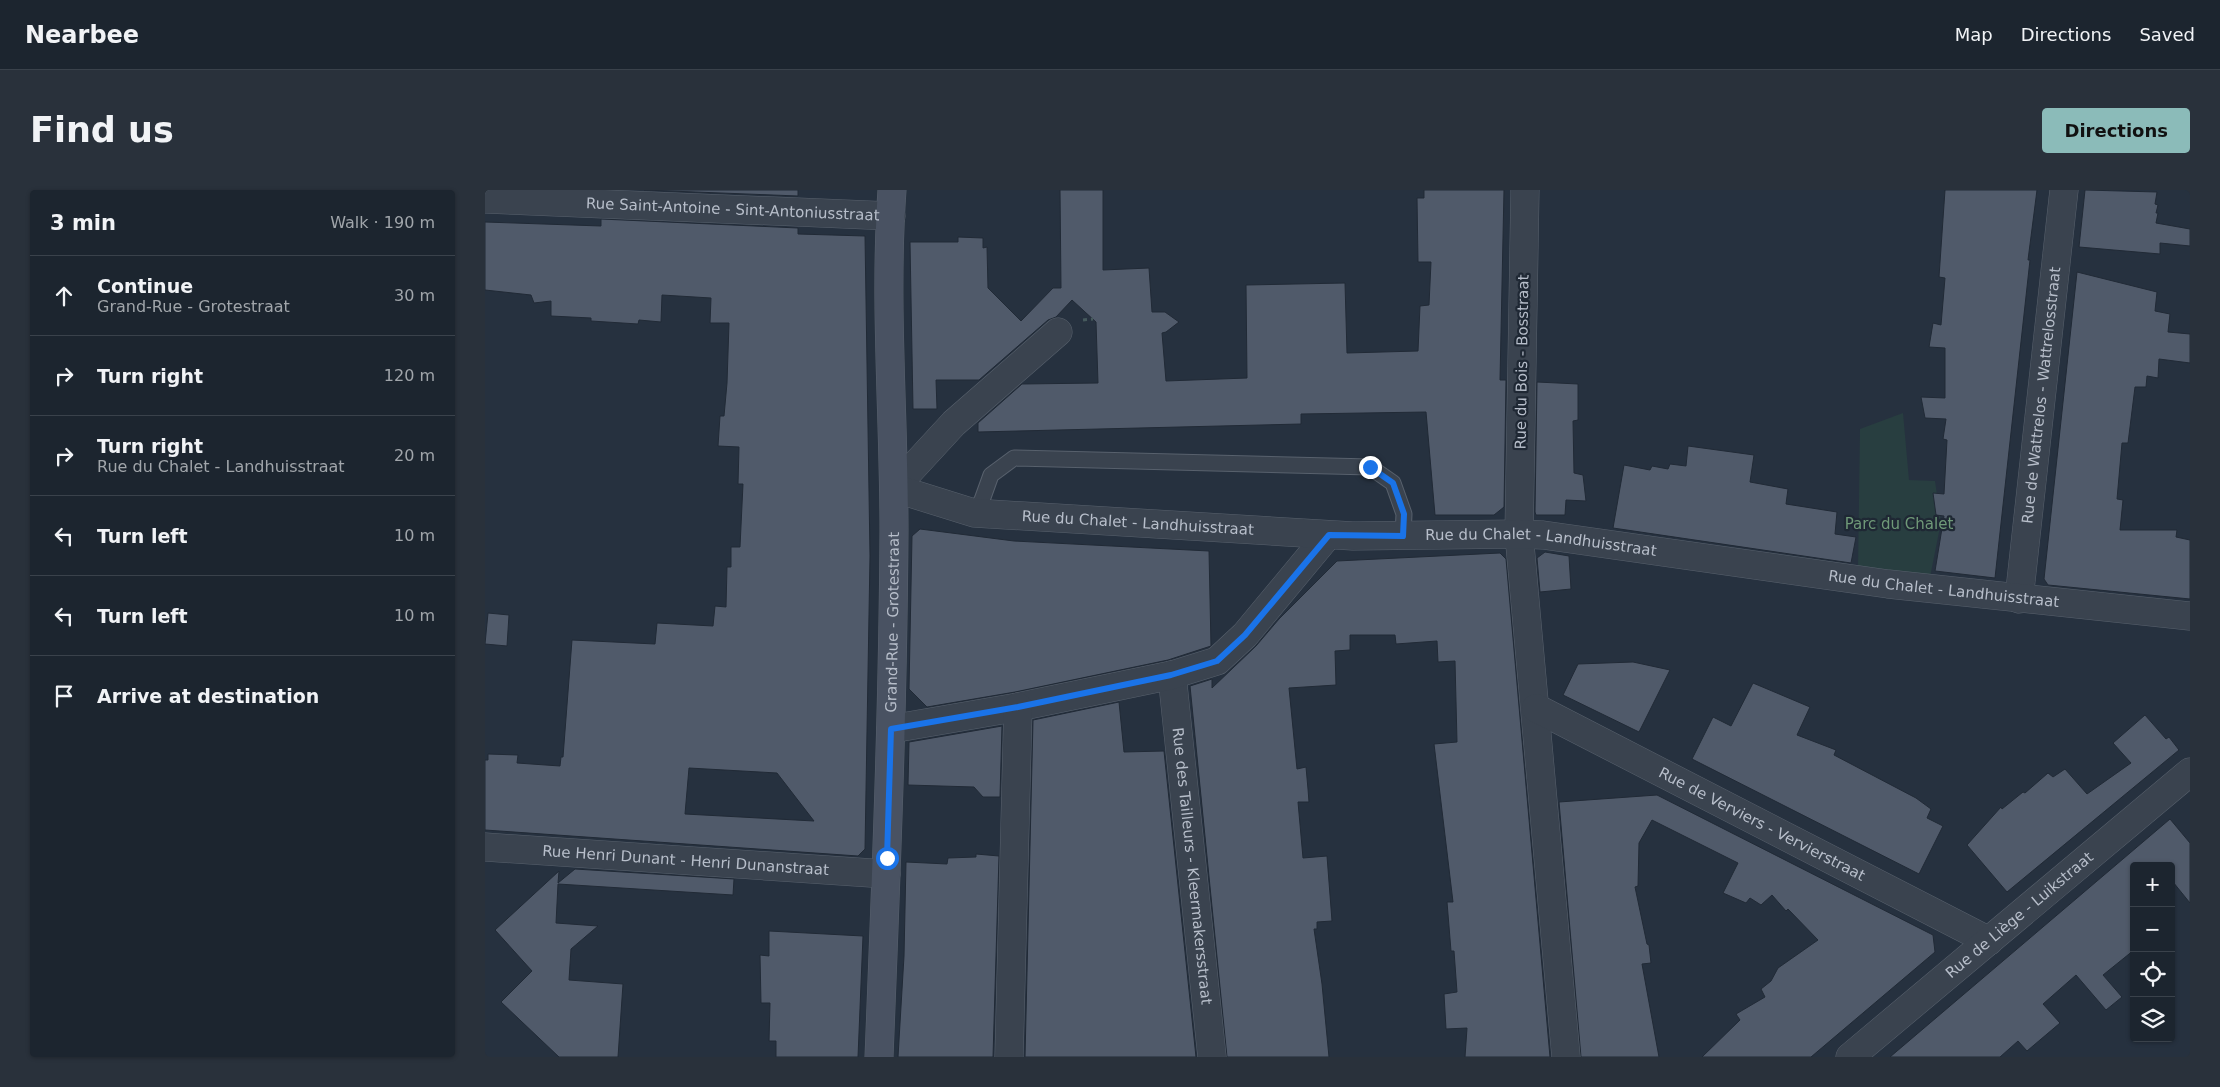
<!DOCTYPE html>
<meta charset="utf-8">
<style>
body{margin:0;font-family:"DejaVu Sans",sans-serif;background:#29313b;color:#f1f3f6}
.controls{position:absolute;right:15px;bottom:15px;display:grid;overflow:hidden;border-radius:5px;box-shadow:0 1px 4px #0004}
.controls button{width:45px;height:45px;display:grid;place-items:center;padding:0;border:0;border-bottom:1px solid #3a424b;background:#1c252f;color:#f1f3f6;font:25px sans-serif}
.stop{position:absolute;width:15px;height:15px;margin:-11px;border:4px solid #1a73e8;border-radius:50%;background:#fff}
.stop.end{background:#1a73e8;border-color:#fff;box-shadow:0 1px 5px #0008}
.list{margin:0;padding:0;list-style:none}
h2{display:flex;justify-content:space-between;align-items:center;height:65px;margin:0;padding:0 20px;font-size:21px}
h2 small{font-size:16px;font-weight:400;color:#a0a5aa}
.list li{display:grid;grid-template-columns:32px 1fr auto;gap:15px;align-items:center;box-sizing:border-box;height:80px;padding:0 20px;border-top:1px solid #3a424b}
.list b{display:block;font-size:19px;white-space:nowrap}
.list p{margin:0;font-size:16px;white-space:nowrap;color:#a0a5aa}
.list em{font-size:16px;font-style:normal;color:#a0a5aa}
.icon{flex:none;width:28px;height:28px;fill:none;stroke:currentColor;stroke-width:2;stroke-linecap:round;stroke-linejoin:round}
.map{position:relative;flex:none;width:1705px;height:867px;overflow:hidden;border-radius:5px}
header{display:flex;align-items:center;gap:30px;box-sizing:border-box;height:70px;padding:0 25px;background:#1c252f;border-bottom:1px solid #3a424b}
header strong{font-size:24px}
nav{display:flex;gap:28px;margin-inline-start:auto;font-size:18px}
.intro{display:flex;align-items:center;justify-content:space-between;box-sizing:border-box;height:120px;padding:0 30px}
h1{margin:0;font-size:35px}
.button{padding:12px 22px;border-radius:5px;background:#8bbbb9;color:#111;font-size:18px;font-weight:700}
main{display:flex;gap:30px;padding:0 30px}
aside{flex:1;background:#1c252f;border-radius:5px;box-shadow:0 1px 4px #0004}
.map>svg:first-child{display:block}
.green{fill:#283e40}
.building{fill:#505a6a;stroke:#212a36;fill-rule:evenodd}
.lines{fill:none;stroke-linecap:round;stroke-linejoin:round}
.service-casing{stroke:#58616d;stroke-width:17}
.minor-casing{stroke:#58616d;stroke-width:29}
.tertiary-casing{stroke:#58616d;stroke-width:29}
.secondary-casing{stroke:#58616d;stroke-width:29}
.path{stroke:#465a5d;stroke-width:3;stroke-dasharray:4 4;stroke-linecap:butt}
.service{stroke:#3a434f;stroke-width:15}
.minor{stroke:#3a434f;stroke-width:28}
.tertiary{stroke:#3a434f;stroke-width:28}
.secondary{stroke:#495262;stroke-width:28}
.route{stroke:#1a73e8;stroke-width:6}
.labels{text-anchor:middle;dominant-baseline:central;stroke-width:4.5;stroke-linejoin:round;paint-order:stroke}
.street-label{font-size:15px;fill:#b7beca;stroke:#1f2834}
.park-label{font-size:15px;fill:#6f9978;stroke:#1f2834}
</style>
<header>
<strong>Nearbee</strong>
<nav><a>Map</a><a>Directions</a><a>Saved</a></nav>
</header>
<div class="intro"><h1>Find us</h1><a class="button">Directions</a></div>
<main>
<aside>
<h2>3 min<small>Walk · 190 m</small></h2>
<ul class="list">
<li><svg class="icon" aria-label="ahead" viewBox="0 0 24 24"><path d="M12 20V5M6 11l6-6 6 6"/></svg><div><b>Continue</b><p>Grand-Rue - Grotestraat</p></div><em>30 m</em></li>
<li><svg class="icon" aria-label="right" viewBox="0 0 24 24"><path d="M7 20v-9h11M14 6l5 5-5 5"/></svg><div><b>Turn right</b></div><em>120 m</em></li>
<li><svg class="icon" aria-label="right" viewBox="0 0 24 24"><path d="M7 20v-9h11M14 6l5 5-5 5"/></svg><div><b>Turn right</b><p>Rue du Chalet - Landhuisstraat</p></div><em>20 m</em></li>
<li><svg class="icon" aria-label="left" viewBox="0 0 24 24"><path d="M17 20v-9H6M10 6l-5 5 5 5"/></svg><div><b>Turn left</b></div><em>10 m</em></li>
<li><svg class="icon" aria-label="left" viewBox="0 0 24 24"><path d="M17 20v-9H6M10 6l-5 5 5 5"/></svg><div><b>Turn left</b></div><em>10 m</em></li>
<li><svg class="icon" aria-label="arrive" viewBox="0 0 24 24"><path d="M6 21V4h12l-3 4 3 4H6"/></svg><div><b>Arrive at destination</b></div></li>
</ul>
</aside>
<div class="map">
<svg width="1705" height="867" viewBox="0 0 1705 867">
<rect width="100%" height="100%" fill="#26313f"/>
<!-- green -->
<polygon class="green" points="1418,223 1424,290 1450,291 1456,332 1445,387 1373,380 1375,239"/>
<!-- building -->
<g class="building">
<polygon points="159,0 313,0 313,6"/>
<polygon points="575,0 618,0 618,80 664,78 667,122 680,122 694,132 681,142 677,143 681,191 762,188 761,95 860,93 862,163 933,161 935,116 944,115 946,72 933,72 932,8 939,8 939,0 1019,0 1015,190 1021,190 1019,317 1009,325 950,325 941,222 816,224 816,234 493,242 493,233 537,194 613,193 611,132 587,110 571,127 563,130 494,190 451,190 452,219 428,219 425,52 473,52 473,47 498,48 498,58 502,57 503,98 536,131 568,98 576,98"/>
<polygon points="1460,0 1552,0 1543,70 1545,70 1510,388 1450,381 1459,326 1451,325 1448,303 1459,304 1462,250 1458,249 1461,229 1440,228 1436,207 1460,208 1460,158 1444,157 1448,133 1456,135 1460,88 1454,87"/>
<polygon points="1600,0 1672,2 1670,14 1673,15 1671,23 1673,23 1671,33 1705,39 1705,56 1675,53 1675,64 1594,57"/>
<path d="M 116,29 L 313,38 L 313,44 L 380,46 L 385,366 L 380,659 L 373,666 L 0,640 L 0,570 L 3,570 L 3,564 L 33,565 L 32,573 L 75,576 L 76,567 L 78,567 L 87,450 L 170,454 L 172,433 L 228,436 L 230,416 L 241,417 L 242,377 L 246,377 L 246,357 L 255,357 L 258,294 L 253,294 L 254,257 L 233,256 L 235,226 L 239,226 L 242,193 L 244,133 L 225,133 L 226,108 L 177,105 L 176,132 L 154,130 L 153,134 L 106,131 L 106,128 L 66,126 L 66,111 L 49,113 L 46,105 L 0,100 L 0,32 L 116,36 ZM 204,578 L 292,583 L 329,631 L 200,624 Z"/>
<polygon points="1592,82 1672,102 1670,121 1685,124 1683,142 1705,144 1705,173 1674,169 1673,188 1662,186 1661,197 1650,197 1643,253 1637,253 1632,309 1638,310 1635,340 1692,340 1691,347 1705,350 1705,409 1563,395 1559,389"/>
<polygon points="1052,192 1093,194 1093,230 1088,231 1089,283 1098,285 1101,311 1081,310 1080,325 1051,325 1050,322"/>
<polygon points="1203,256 1269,265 1265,292 1303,299 1301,314 1352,322 1350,344 1371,347 1366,373 1128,338 1139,275 1165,280 1167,276 1183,279 1185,274 1201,276"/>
<polygon points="435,339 529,351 724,361 726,456 683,470 530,502 442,517 424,499 427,346"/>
<polygon points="1060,362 1084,366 1086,399 1055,402 1052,368"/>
<polygon points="1015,363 1021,369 1065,867 980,867 982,838 961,839 959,804 972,802 969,761 966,761 962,712 968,712 949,554 972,552 970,471 953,472 952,451 911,454 910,445 865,445 865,460 850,461 851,495 804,498 812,579 821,577 823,599 824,612 813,612 818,668 842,666 847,731 832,732 832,739 829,739 837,794 844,867 742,867 705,496 727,489 727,498 771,456 794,429 852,371"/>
<polygon points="3,423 24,425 22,456 0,454"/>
<polygon points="1148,472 1185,480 1154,542 1078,505 1093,474"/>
<polygon points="1268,493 1325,517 1312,545 1351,560 1349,565 1431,608 1446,619 1442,628 1458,636 1434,684 1207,569 1228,527 1246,536"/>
<polygon points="634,512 639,562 679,561 711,867 540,867 548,530"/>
<polygon points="1660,525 1681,549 1684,547 1694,560 1522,702 1482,655 1516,617 1517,619 1538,602 1540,603 1563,583 1568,587 1580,579 1602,604 1646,573 1628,553"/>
<polygon points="517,536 515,607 498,607 489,597 423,595 424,552"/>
<polygon points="1172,605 1448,745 1450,762 1326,867 1217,867 1255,830 1251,824 1280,807 1276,799 1286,791 1293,778 1333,750 1303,719 1301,721 1287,705 1276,715 1265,708 1261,713 1238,703 1253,673 1167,630 1154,653 1153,696 1150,697 1162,754 1164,755 1166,773 1157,774 1174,867 1096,867 1074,612"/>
<polygon points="1685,629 1705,653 1705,713 1688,692 1686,693 1686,676 1649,676 1649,760 1618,785 1637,807 1621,820 1591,785 1558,814 1575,833 1542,861 1533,851 1515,867 1405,867"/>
<polygon points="491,664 514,666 508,867 413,867 419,766 421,672 462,674 463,668 491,667"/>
<polygon points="90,679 249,689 248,705 73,694 71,733 113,736 86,759 84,790 138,794 133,867 74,867 16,812 47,781 10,740 74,681 73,693"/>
<polygon points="284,741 378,746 373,867 291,867 291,851 284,851 285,813 276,813 275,765 284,766"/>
</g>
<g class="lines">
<!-- service casing -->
<g class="service-casing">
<polyline id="service" points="489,323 497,310 506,285 529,268 885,277 908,293 919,324 918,346"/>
</g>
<!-- minor casing -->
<g class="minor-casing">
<g id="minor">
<polyline points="1040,0 1034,344 1081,867"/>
<path id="s1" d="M 0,9 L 406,26"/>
<polyline points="409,298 469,233 573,142"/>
<path id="s2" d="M 1534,409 L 1579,0"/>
<path id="s3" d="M 687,485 L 727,867"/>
<path id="s4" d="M 1051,518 L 1504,751"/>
<polyline points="406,539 533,517 687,485 732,471 760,445 843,345"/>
<path id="s5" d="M 0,657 L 401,684"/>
<polyline points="524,867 533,517"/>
<path id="s6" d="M 1365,867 L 1705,582"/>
</g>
</g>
<!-- tertiary casing -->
<g class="tertiary-casing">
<g id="tertiary">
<path id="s7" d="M 409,298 L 489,323 L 868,346 L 1034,344 L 1058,345 L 1403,394 L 1705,426"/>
</g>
</g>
<!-- secondary casing -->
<g class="secondary-casing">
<g id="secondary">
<path id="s8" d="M 394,867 C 401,691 408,516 409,340 C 409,226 399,113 407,0"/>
</g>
</g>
<!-- path -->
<polyline class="path" points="598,130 608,129"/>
<!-- service -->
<use href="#service" class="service"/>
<!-- minor -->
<use href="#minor" class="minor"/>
<!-- tertiary -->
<use href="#tertiary" class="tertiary"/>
<!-- secondary -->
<use href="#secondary" class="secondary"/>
</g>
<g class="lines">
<!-- route -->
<polyline class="route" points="402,668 406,539 533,517 686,485 732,471 760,445 844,345 918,346 919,324 908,293 885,277"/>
</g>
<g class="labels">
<!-- street labels -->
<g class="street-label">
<text stroke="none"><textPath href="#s1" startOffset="248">Rue Saint-Antoine - Sint-Antoniusstraat</textPath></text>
<text transform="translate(1037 172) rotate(-89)">Rue du Bois - Bosstraat</text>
<text stroke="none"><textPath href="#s2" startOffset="205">Rue de Wattrelos - Wattrelosstraat</textPath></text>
<text stroke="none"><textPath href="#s7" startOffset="248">Rue du Chalet - Landhuisstraat</textPath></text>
<text stroke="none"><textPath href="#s7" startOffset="652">Rue du Chalet - Landhuisstraat</textPath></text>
<text stroke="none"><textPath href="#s7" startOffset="1058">Rue du Chalet - Landhuisstraat</textPath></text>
<text stroke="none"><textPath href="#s8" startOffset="435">Grand-Rue - Grotestraat</textPath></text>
<text stroke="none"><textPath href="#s4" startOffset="254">Rue de Verviers - Vervierstraat</textPath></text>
<text stroke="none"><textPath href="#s5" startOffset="201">Rue Henri Dunant - Henri Dunanstraat</textPath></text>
<text stroke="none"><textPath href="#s3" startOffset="192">Rue des Tailleurs - Kleermakersstraat</textPath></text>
<text stroke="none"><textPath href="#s6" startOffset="221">Rue de Liège - Luikstraat</textPath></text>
</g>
<!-- park labels -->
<g class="park-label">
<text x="1414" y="334">Parc du Chalet</text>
</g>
</g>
</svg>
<div class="controls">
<button>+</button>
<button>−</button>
<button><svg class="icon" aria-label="locate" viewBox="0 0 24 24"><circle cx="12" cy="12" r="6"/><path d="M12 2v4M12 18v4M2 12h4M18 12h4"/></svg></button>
<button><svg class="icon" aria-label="layers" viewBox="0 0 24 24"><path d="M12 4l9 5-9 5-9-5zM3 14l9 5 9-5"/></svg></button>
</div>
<div class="stop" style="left:402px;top:668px"></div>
<div class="stop end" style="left:885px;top:277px"></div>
</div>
</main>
